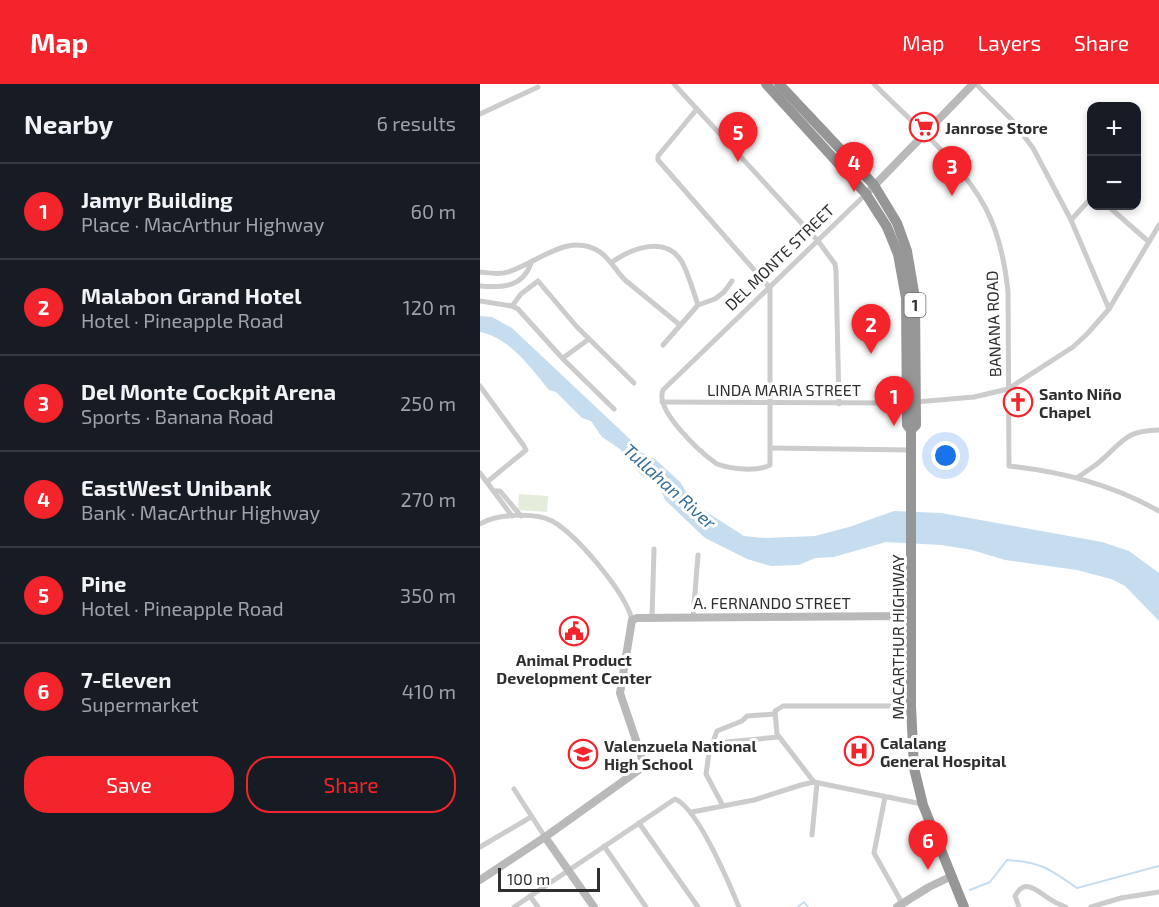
<!DOCTYPE html>
<meta charset="utf-8">
<style>
body{margin:0;font-family:"Exo 2",sans-serif;background:#242831;color:#f1f3f6}
.controls{position:absolute;right:18px;top:18px;display:grid;overflow:hidden;border-radius:12px;box-shadow:0 3px 9px #0003}
.controls button{width:54px;height:54px;display:grid;place-items:center;padding:0;border:0;border-bottom:2px solid #363941;background:#171b24;color:#f1f3f6;font:30px sans-serif}
.scale{position:absolute;left:18px;bottom:15px;width:102px;box-sizing:border-box;padding-left:6px;border:3px solid #2f2f2f;border-top:0;font-size:16px;line-height:21px;white-space:nowrap;color:#2f2f2f;-webkit-text-stroke:4px #fff;paint-order:stroke}
.you{position:absolute;left:466px;top:372px;width:21px;height:21px;margin:-15px;border:4px solid #fff;border-radius:50%;background:#1a73e8;box-shadow:0 0 0 9px #1a73e833}
.badge{display:grid;place-items:center;width:39px;height:39px;border-radius:50%;background:#f3242b;color:#fff;font-size:20px;font-weight:700}
.pin{position:absolute;translate:-50% -50px;filter:drop-shadow(0 2px 3px #0008)}
.pin::after{content:'';position:absolute;top:32px;width:21px;height:18px;background:inherit;clip-path:polygon(0 0,100% 0,50% 100%)}
.list{margin:0;padding:0;list-style:none}
h2{display:flex;justify-content:space-between;align-items:center;height:78px;margin:0;padding:0 24px;font-size:26px}
h2 small{font-size:20px;font-weight:400;color:#9ea1a6}
.list li{display:grid;grid-template-columns:39px 1fr auto;gap:18px;align-items:center;box-sizing:border-box;height:96px;padding:0 24px;border-top:2px solid #363941}
.list b{display:block;font-size:22px;white-space:nowrap}
.list p{margin:0;font-size:20px;white-space:nowrap;color:#9ea1a6}
.list em{font-size:20px;font-style:normal;color:#9ea1a6}
.actions{display:flex;gap:12px;padding:18px 24px}
.actions a{flex:1;padding:14px 0;border:2px solid #f3242b;border-radius:24px;text-align:center;font-size:21px;color:#f3242b}
.actions .main{background:#f3242b;color:#fff}
.map{position:relative;flex:none;width:679px;height:823px;overflow:hidden}
header{display:flex;align-items:center;gap:36px;box-sizing:border-box;height:84px;padding:0 30px;background:#f3242b;color:#fff}
header strong{font-size:28px}
nav{display:flex;gap:33px;margin-inline-start:auto;font-size:21px}
main{display:flex}
aside{flex:1;background:#171b24}
.map>svg:first-child{display:block}
.green{fill:#e4eddb}
.water{fill:#c6ddef}
.lines{fill:none;stroke-linecap:round;stroke-linejoin:round}
.stream{stroke:#c6ddef;stroke-width:2}
.street{stroke:#ccc;stroke-width:5}
.secondary{stroke:#b9b9b9;stroke-width:8}
.highway{stroke:#969696;stroke-width:10}
.labels{text-anchor:middle;dominant-baseline:central;stroke-width:6;stroke-linejoin:round;paint-order:stroke}
.shield{fill:#fff;stroke:#6d6d6d;stroke-width:1.5}
.shield-label{font-size:15px;font-weight:bold;fill:#2f2f2f}
.poi-label{font-size:16px;font-weight:bold;fill:#2f2f2f;stroke:#fff;text-anchor:start}
.street-label{font-size:16px;fill:#2f2f2f;stroke:#fff}
.water-label{font-size:18px;font-style:italic;fill:#366e98;stroke:#fff}
</style>
<header>
<strong>Map</strong>
<nav><a>Map</a><a>Layers</a><a>Share</a></nav>
</header>
<main>
<aside>
<h2>Nearby<small>6 results</small></h2>
<ul class="list">
<li><span class="badge">1</span><div><b>Jamyr Building</b><p>Place · MacArthur Highway</p></div><em>60 m</em></li>
<li><span class="badge">2</span><div><b>Malabon Grand Hotel</b><p>Hotel · Pineapple Road</p></div><em>120 m</em></li>
<li><span class="badge">3</span><div><b>Del Monte Cockpit Arena</b><p>Sports · Banana Road</p></div><em>250 m</em></li>
<li><span class="badge">4</span><div><b>EastWest Unibank</b><p>Bank · MacArthur Highway</p></div><em>270 m</em></li>
<li><span class="badge">5</span><div><b>Pine</b><p>Hotel · Pineapple Road</p></div><em>350 m</em></li>
<li><span class="badge">6</span><div><b>7-Eleven</b><p>Supermarket</p></div><em>410 m</em></li>
</ul>
<div class="actions"><a class="main">Save</a><a>Share</a></div>
</aside>
<div class="map">
<svg width="679" height="823" viewBox="0 0 679 823">
<rect width="100%" height="100%" fill="#fff"/>
<!-- green -->
<polygon class="green" points="39,410 68,412 67,428 38,426"/>
<!-- water -->
<path class="water" d="M 0,232 L 12,233 L 32,244 L 153,358 L 160,368 L 175,375 L 200,398 L 214,420 L 264,452 L 285,454 L 335,452 L 369,443 L 414,427 L 461,429 L 622,458 L 649,467 L 679,489 L 679,537 L 645,502 L 631,495 L 597,486 L 525,476 L 492,466 L 461,461 L 406,458 L 354,473 L 335,474 L 319,481 L 291,482 L 267,475 L 225,454 L 185,416 L 179,402 L 161,391 L 140,365 L 122,353 L 111,337 L 102,334 L 76,308 L 69,306 C 51,284 30,254 0,248 Z"/>
<g class="lines">
<!-- stream -->
<g class="stream">
<path d="M 490,806 L 510,798 L 527,776 C 561,778 570,785 597,804 L 679,782"/>
<polyline points="318,823 324,818 328,823"/>
</g>
<!-- street -->
<g class="street">
<polyline points="194,0 338,157 355,180 356,187 359,320"/>
<path d="M 394,0 C 429,36 482,79 505,123 C 519,149 525,179 528,208 L 529,382 C 582,388 631,400 679,427"/>
<polyline points="496,0 531,35 553,64 591,136 629,225"/>
<path d="M 217,25 L 178,72 L 178,76 L 290,204 L 290,381 C 277,388 251,385 237,380 C 221,369 174,326 183,306 L 386,110"/>
<polyline points="0,30 58,3"/>
<polyline points="628,122 669,158"/>
<polyline points="591,136 612,113"/>
<path d="M 132,178 C 152,164 186,151 202,178 C 209,191 213,207 218,221"/>
<path d="M 0,188 C 10,189 19,191 28,188 C 58,179 88,147 120,168 C 131,176 136,187 145,196 L 200,241"/>
<path d="M 0,202 C 23,204 43,203 51,179"/>
<polyline points="0,217 32,222 38,225 83,275 134,325"/>
<polyline points="32,222 41,210 58,197 97,243 154,299"/>
<polyline points="183,261 218,221 235,215 244,208 252,197"/>
<polyline points="83,274 109,255"/>
<polyline points="0,302 44,362 46,366 7,398"/>
<polyline points="182,318 426,319"/>
<polyline points="436,318 494,313 528,305 593,263 608,249 629,225 679,141"/>
<polyline points="291,364 430,366"/>
<polyline points="0,389 32,432"/>
<path d="M 598,393 C 607,387 617,381 625,373 C 646,353 649,347 679,346"/>
<polyline points="15,407 20,407 41,432"/>
<path d="M 0,440 C 16,430 55,428 72,437 C 96,450 146,509 152,536"/>
<polyline points="213,533 218,471"/>
<polyline points="172,534 174,465"/>
<polyline points="246,658 299,653"/>
<polyline points="334,698 297,650 295,627 303,622 431,622"/>
<polyline points="34,705 65,753"/>
<polyline points="405,713 394,769 422,819"/>
<polyline points="243,722 226,690 229,669 237,647 262,637 267,632 295,630"/>
<polyline points="212,728 274,716 321,701 334,698 442,720"/>
<polyline points="159,739 218,823"/>
<polyline points="332,751 337,699"/>
<polyline points="124,762 166,823"/>
<polyline points="0,763 51,733"/>
<polyline points="50,812 58,823"/>
<path d="M 34,823 L 195,715 C 218,724 249,799 259,823"/>
<path d="M 539,823 L 535,812 C 545,794 556,806 568,814 C 574,818 580,821 586,823"/>
<polyline points="611,823 641,814 679,808"/>
</g>
<!-- secondary -->
<g class="secondary">
<polyline points="391,105 493,0"/>
<polyline points="65,753 114,823"/>
<polyline points="0,796 65,753 163,683 161,671 140,609 152,536 157,534 432,532"/>
<polyline points="417,823 449,803 472,792"/>
</g>
<!-- highway -->
<g class="highway">
<polyline points="286,0 386,110 407,143 418,170 426,214 427,341 431,346 431,622 434,684 443,721 484,823"/>
<polyline points="299,0 394,101 417,139 427,167 435,214 436,341 431,346"/>
</g>
</g>
<!-- icons -->
<defs>
<g id="supermarket-ring" transform="scale(1.5)"><circle r="9.5" fill="#fff" stroke="#f3242b" stroke-width="1.5"/><path d="M-6-5.5h2.5l.6 2H6L4.5 2H-2.5L-4.4-4H-6ZM-1.5 3.2a1.3 1.3 0 1 0 .1 0ZM3 3.2a1.3 1.3 0 1 0 .1 0Z" fill="#f3242b"/></g>
<g id="church-ring" transform="scale(1.5)"><circle r="9.5" fill="#fff" stroke="#f3242b" stroke-width="1.5"/><path d="M-1.2-6h2.4v3.5h3.3v2.4h-3.3V6h-2.4V-.1h-3.3v-2.4h3.3Z" fill="#f3242b"/></g>
<g id="civic-ring" transform="scale(1.5)"><circle r="9.5" fill="#fff" stroke="#f3242b" stroke-width="1.5"/><path d="M-.6-6.5H3V-4.5H.6V-3L4-1V1h2V6H-6V1h2V-1L-.6-3ZM-1.2 2.5V6h2.4V2.5Z" fill="#f3242b"/></g>
<g id="hospital-ring" transform="scale(1.5)"><circle r="9.5" fill="#fff" stroke="#f3242b" stroke-width="1.5"/><path d="M-5-5h3v3.5h4V-5h3V5h-3V1.5h-4V5h-3Z" fill="#f3242b"/></g>
<g id="school-ring" transform="scale(1.5)"><circle r="9.5" fill="#fff" stroke="#f3242b" stroke-width="1.5"/><path d="M0-5L7-2L0 1L-7-2ZM-4 1L0 2.5L4 1V4Q0 6-4 4Z" fill="#f3242b"/></g>
</defs>
<g fill-rule="evenodd">
<use href="#supermarket-ring" x="444" y="43"/>
<use href="#church-ring" x="538" y="318"/>
<use href="#civic-ring" x="94" y="547"/>
<use href="#hospital-ring" x="379" y="667"/>
<use href="#school-ring" x="103" y="670"/>
</g>
<g class="labels">
<!-- shield labels -->
<rect class="shield" x="424.5" y="209" width="21" height="24" rx="4.5"/>
<g class="shield-label">
<text x="435" y="221">1</text>
</g>
<!-- poi labels -->
<g class="poi-label">
<text x="465" y="43">Janrose Store</text>
<text x="559" y="309">Santo Niño<tspan x="559" dy="18">Chapel</tspan></text>
<text x="94" y="575" text-anchor="middle">Animal Product<tspan x="94" dy="18">Development Center</tspan></text>
<text x="400" y="658">Calalang<tspan x="400" dy="18">General Hospital</tspan></text>
<text x="124" y="661">Valenzuela National<tspan x="124" dy="18">High School</tspan></text>
</g>
<!-- street labels -->
<g class="street-label">
<text transform="translate(299 173) rotate(-44)">DEL MONTE STREET</text>
<text transform="translate(513 240) rotate(-92)">BANANA ROAD</text>
<text x="304" y="305">LINDA MARIA STREET</text>
<text x="292" y="518">A. FERNANDO STREET</text>
<text transform="translate(417 553) rotate(-90)">MACARTHUR HIGHWAY</text>
</g>
<!-- water labels -->
<g class="water-label">
<text transform="translate(190 402) rotate(42)">Tullahan River</text>
</g>
</g>
</svg>
<div class="controls">
<button>+</button>
<button>−</button>
</div>
<div class="scale">100 m</div>
<div class="you"></div>
<div class="pin badge" style="left:414px;top:342px">1</div>
<div class="pin badge" style="left:391px;top:270px">2</div>
<div class="pin badge" style="left:472px;top:112px">3</div>
<div class="pin badge" style="left:374px;top:108px">4</div>
<div class="pin badge" style="left:258px;top:78px">5</div>
<div class="pin badge" style="left:448px;top:786px">6</div>
</div>
</main>
